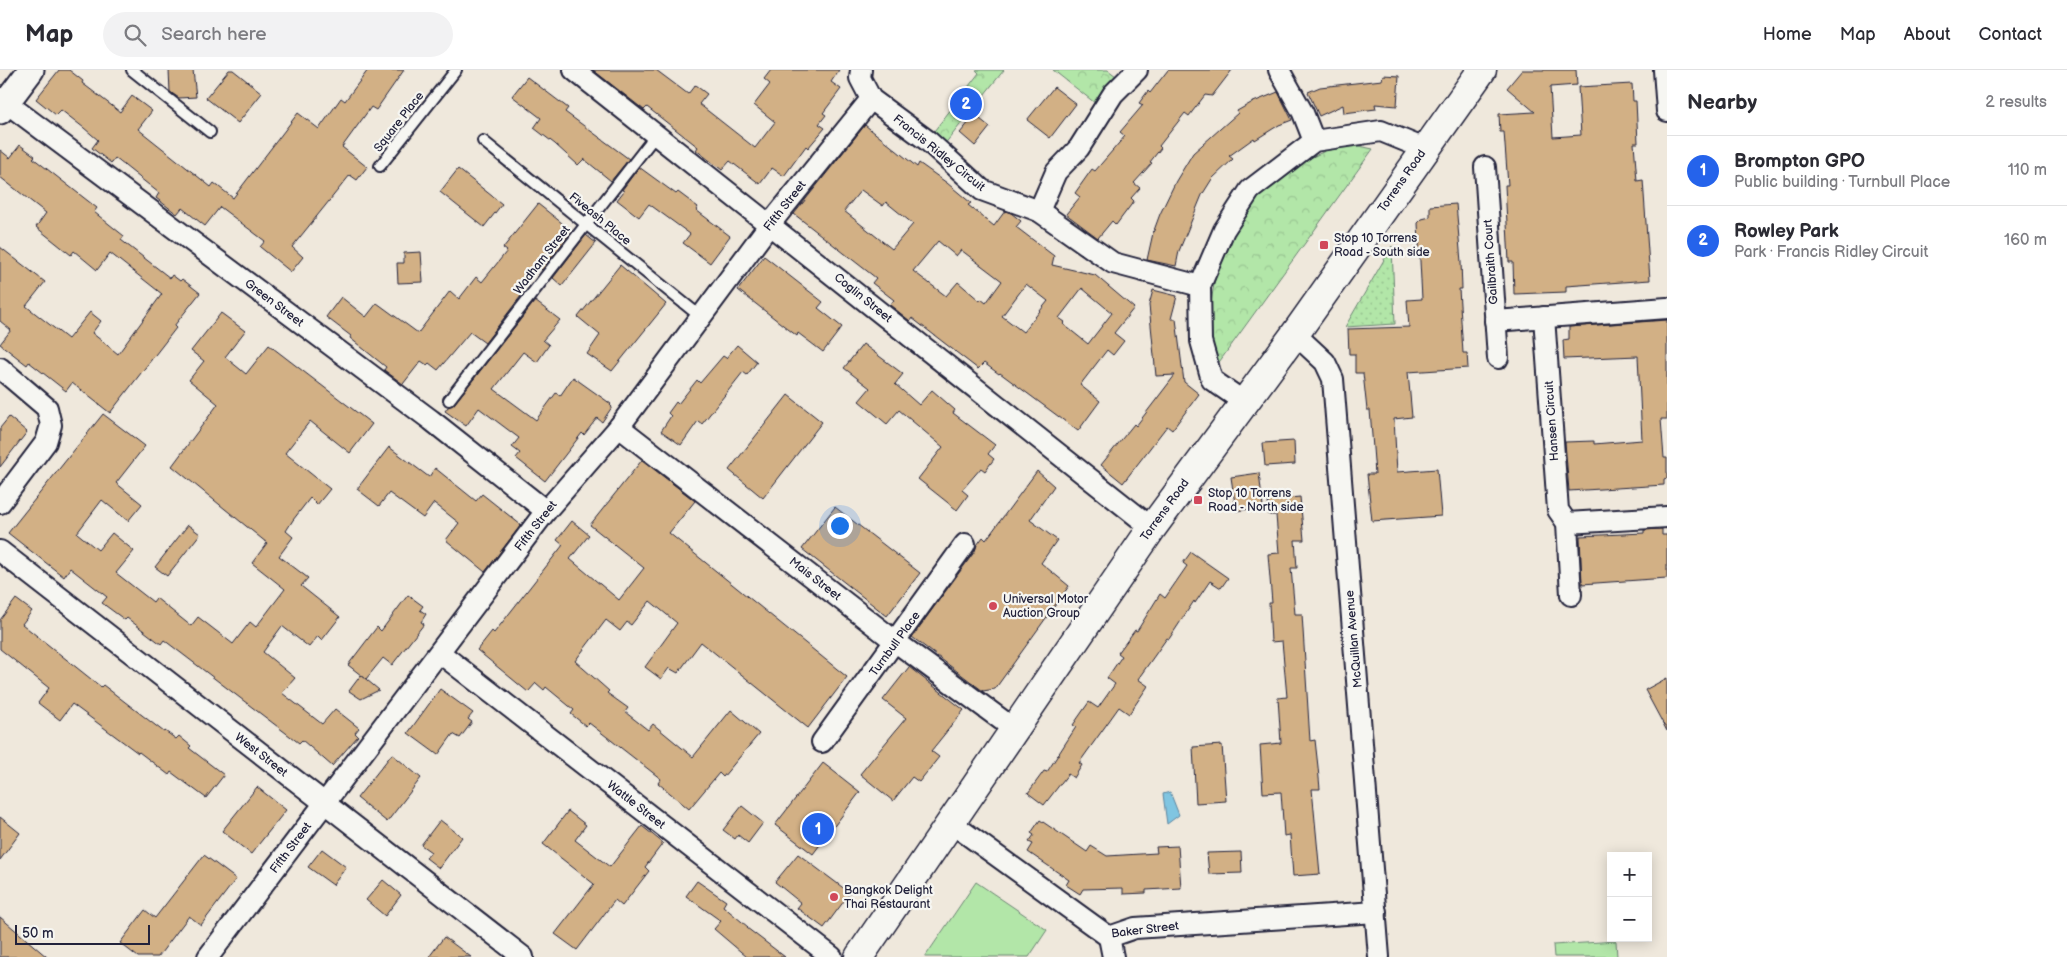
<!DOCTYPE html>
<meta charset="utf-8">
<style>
body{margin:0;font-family:"Balsamiq Sans",sans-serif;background:#f2f2f3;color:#2b2b33}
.controls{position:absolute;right:15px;bottom:15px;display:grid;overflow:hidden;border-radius:0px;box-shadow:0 2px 12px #0003}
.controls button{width:45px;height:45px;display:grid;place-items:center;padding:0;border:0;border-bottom:1px solid #e1e1e2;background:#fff;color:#2b2b33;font:25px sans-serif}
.scale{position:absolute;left:15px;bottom:12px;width:135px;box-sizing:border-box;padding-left:5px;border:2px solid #22223b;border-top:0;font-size:14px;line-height:18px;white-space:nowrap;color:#22223b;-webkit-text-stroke:4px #f6f6f2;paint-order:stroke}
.you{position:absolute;left:839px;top:455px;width:18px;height:18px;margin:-12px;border:4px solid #fff;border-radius:50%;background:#1a73e8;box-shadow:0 0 0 8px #1a73e833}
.badge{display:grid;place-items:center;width:32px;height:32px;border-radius:50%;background:#2563eb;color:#fff;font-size:16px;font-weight:700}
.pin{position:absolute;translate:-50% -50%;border:2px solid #fff;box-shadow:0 1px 5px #0006}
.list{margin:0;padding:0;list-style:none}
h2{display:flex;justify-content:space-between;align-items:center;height:65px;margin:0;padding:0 20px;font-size:21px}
h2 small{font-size:16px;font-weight:400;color:#7c7c81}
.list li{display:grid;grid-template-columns:32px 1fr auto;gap:15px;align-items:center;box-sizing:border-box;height:70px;padding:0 20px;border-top:1px solid #e1e1e2}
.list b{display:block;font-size:19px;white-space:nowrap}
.list p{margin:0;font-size:16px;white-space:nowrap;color:#7c7c81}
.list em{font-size:16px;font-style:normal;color:#7c7c81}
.icon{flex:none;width:28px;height:28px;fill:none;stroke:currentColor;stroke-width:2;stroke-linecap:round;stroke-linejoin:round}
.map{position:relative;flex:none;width:1667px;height:887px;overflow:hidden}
header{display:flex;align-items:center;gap:30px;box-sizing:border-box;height:70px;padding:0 25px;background:#fff;border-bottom:1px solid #e1e1e2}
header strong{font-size:24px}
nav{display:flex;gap:28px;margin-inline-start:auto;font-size:18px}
.search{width:350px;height:45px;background:#f2f2f3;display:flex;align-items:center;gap:12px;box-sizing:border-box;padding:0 18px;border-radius:28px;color:#7c7c81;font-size:19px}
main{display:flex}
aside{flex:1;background:#fff}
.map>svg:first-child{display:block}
.grass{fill:url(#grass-dots);stroke:#6a8472}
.forest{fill:url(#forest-crowns);stroke:#6a8472}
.pitch{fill:#b2e6a8;stroke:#6a8472}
.water{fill:#80c5e1;stroke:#5a849f}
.building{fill:#d2b085;stroke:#22223b;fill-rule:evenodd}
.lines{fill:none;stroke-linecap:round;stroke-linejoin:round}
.service-casing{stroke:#22223b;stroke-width:14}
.minor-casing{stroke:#22223b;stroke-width:24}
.tertiary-casing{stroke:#22223b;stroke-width:29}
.secondary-casing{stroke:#22223b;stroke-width:31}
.service{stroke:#f6f6f2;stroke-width:10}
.minor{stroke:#f6f6f2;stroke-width:20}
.tertiary{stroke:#f6f6f2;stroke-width:25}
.secondary{stroke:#f6f6f2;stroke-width:28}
.poi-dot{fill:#d1495b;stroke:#f6f6f2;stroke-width:2}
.labels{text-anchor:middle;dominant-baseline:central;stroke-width:4.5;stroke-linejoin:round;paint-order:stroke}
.street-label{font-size:12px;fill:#22223b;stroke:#f6f6f2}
.poi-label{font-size:12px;fill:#22223b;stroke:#f6f6f2;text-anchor:start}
</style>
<header>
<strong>Map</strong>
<div class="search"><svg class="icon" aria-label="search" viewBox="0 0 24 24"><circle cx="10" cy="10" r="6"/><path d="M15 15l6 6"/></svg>Search here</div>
<nav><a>Home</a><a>Map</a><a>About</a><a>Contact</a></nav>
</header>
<main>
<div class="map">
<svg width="1667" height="887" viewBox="0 0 1667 887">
<defs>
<pattern id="grass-dots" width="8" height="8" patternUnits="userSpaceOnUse" patternTransform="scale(1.25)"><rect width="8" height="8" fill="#b2e6a8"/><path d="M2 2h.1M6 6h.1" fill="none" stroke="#99c592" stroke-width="1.8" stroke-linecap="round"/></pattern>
<pattern id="forest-crowns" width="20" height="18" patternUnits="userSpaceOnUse" patternTransform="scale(1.25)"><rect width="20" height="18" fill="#b2e6a8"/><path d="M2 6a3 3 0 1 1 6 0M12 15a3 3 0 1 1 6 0" fill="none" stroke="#99c592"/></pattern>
</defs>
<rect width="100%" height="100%" fill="#efe8dc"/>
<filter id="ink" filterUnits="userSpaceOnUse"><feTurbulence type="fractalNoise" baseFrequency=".02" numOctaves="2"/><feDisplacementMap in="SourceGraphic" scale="10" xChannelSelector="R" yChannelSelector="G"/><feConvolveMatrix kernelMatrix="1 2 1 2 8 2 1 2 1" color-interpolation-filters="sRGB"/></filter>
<g filter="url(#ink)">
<!-- grass -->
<polygon class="grass" points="1392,176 1395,254 1345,257"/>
<!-- forest -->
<g class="forest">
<polygon points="976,0 1004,0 944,75 931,65 979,3"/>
<polygon points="1053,0 1108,0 1116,6 1095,33"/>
<polygon points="1350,74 1373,79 1217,295 1212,283 1209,245 1217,196 1228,170 1260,122 1300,93 1327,80"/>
</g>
<!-- pitch -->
<g class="pitch">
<polygon points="976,812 1047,860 1029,887 925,887"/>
<polygon points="1616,871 1617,887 1554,887 1553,875"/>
</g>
<!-- water -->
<polygon class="water" points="1170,722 1179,745 1167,754 1163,724"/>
<!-- building -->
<g class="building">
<polygon points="59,0 69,0 83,11 82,13 120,42 132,26 152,41 138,59 211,117 214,113 233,128 298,43 319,59 341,28 345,31 368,0 404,0 376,40 371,37 342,77 367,97 357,110 350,105 292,177 303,187 291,202 260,177 265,171 220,137 205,156 182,138 177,144 156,128 159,123 115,88 111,93 92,78 98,70 84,58 61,40 56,45 36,29"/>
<polygon points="169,0 193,0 196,27 179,28 170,22"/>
<polygon points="229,0 233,0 262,23 238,53 206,28"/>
<polygon points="593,0 656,0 688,24 695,15 707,24 699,34 755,78 775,52 754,35 770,14 764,9 771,0 839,0 831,12 841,19 823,43 826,45 819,54 825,58 808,78 806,76 784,106 772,98 760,114 730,91 722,100 696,80 698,77 647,37 644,40"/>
<polygon points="1168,0 1232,0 1212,26 1205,25 1189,46 1185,43 1159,76 1161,78 1150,92 1152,93 1134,113 1140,118 1131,128 1134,131 1116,155 1112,151 1098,168 1066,144 1080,127 1075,123 1092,99 1095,101 1125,66 1120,62 1143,35 1139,33 1148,21 1150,23"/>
<polygon points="1522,0 1576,0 1577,15 1550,17 1553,67 1581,65 1578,17 1632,14 1633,31 1636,31 1638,73 1634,73 1637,111 1643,110 1650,210 1566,216 1566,222 1514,224 1513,192 1509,192 1505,115 1508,115 1504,62 1500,62 1499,44 1535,42 1507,18"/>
<polygon points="1383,5 1399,6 1397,36 1375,34 1376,39 1344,43 1343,35 1319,46 1308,22 1320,17 1382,10"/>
<polygon points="527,7 568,38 565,42 629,89 611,111 584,89 578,95 555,74 534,58 541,48 512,26"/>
<polygon points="1054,17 1076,34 1050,68 1027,50"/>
<polygon points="1278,22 1292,50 1279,55 1255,70 1254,68 1229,86 1233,89 1212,109 1202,125 1179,181 1176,196 1147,190 1153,163 1160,144 1176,111 1193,83 1238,43 1237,41 1251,33"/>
<polygon points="975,45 990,57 975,76 960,63"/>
<path d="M 865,55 L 917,97 L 919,93 L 947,113 L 971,133 L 968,135 L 994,156 L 1005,141 L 1011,143 L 1021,151 L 1016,157 L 1054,186 L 1052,195 L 1095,205 L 1134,238 L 1114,263 L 1124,271 L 1113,285 L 1107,280 L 1080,315 L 1100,331 L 1078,361 L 1000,303 L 999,304 L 984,293 L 978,299 L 912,248 L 910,251 L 890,235 L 894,230 L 872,213 L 876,208 L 794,144 ZM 861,120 L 883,136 L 886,132 L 913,154 L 892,179 L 844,141 ZM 938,171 L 956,186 L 961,180 L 1002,211 L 986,233 L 981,229 L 980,231 L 958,212 L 946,226 L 913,201 ZM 1026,214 L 1048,231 L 1023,262 L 1002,246 ZM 1082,218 L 1112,243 L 1088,274 L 1063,254 L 1065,252 L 1059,248 Z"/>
<polygon points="20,75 35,86 33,88 97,138 94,142 124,166 121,170 170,208 172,205 180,211 182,209 200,223 174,256 176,258 110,343 72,313 66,321 29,292 27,295 0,274 11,260 0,251 0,177 45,212 26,236 68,269 90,242 101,251 92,263 118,284 162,224 110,183 97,200 74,181 71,185 36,157 46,143 0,107 0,80 10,88"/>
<polygon points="639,97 676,124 678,122 698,137 696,140 730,166 710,193 683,173 690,164 649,134 639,147 617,130 624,121 622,120"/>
<polygon points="458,99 502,134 484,157 440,122"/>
<polygon points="538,134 572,161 542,200 535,194 517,216 524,222 485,273 470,262 438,300 429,293 427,295 421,291 403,314 384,300 386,297 350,268 351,266 326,247 341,227 366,247 377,233 418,263 450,221 459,229 476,207 482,212 507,181 503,178"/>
<polygon points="1456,134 1461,192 1462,219 1459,219 1463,283 1467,283 1468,298 1408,302 1412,347 1394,349 1397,402 1437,399 1441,446 1372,451 1367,404 1375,404 1370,340 1367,340 1363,303 1355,303 1355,284 1349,284 1348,259 1409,257 1407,230 1422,229 1418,153 1422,149 1430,147 1430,136"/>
<polygon points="586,165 596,173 562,216 553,208"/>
<polygon points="421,182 423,212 398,213 397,193 404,193 404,183"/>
<polygon points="764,186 823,232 818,238 842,257 823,282 798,263 797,266 738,220"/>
<polygon points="620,195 666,234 612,301 587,284 600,265 578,247"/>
<polygon points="1153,220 1177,226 1171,249 1176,249 1184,312 1199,324 1172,360 1167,356 1123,413 1101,395 1134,354 1136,356 1175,305 1156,306 1149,235"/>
<polygon points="535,231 560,250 543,270 549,275 537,292 523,282 494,319 536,350 556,323 560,326 573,307 611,334 610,335 612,337 602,352 597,348 584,365 582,363 545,411 516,388 520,383 512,377 519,368 479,338 466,356 445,341 448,337 454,334"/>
<polygon points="221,243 245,261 225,287 246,304 269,275 372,354 350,383 310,351 285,383 330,419 317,435 310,428 293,450 286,461 293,467 279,486 308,508 301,516 340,547 322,570 318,566 309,577 282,556 263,582 295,608 282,623 322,654 335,639 359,658 355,663 358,666 332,696 302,670 299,673 164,570 161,574 127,548 125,550 102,533 107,527 70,498 64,507 8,463 103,344 145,376 116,413 142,434 128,451 102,430 77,463 98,480 112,463 134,481 116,503 153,532 156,528 191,556 198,547 233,574 250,552 256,557 285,519 252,493 267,473 172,396 218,334 189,310 204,291 191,281"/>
<polygon points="1667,250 1667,349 1661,349 1664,388 1667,388 1667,408 1664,409 1664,415 1569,421 1565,372 1594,371 1594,374 1642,370 1638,286 1564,289 1563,270 1569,269 1569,257"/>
<polygon points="863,274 903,304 895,314 919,335 932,320 955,340 953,343 995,375 988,384 994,389 985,401 981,398 962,420 968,425 957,440 918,409 943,377 899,340 887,354 859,331 870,318 844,298"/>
<polygon points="737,275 757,292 747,305 743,302 702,354 698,351 681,375 661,361 671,346 668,343 676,332 678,334 697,310 700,313 723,286 726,288"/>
<polygon points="788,325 822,352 763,428 729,400"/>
<polygon points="9,347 27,362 0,397 0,358"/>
<polygon points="1294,371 1295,394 1265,396 1263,373"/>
<polygon points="389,377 429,407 435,398 476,431 482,424 521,455 485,502 446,470 459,453 434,433 423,448 389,423 379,436 357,419"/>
<polygon points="642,390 695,431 669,463 847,607 808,658 701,572 678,603 669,598 661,609 645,597 677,553 650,531 631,555 627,552 620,561 606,550 575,591 609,621 607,623 628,638 625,642 648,660 653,654 693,687 731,640 759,664 723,707 719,703 689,739 658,713 661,709 589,653 586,656 571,644 574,640 546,617 544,620 536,613 528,622 477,580 492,561 494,563 563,475 557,470 572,451 589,465 570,489 619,530 644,498 590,455"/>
<polygon points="1037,401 1054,416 1030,450 1057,470 1041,493 1069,516 995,619 983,621 912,567 975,481 977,475 983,467 986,470"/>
<polygon points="1259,403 1263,437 1236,441 1231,407"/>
<polygon points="1300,427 1304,470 1295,470 1297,498 1291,498 1295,544 1302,544 1310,671 1315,670 1318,697 1320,719 1312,719 1320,804 1293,806 1290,765 1284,766 1281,722 1263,723 1260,675 1281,673 1278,628 1287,627 1282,571 1271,572 1269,533 1272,533 1268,484 1279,483 1276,445 1269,445 1268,430"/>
<polygon points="835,437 920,503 887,546 802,479"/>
<polygon points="188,455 200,464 167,506 155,497"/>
<polygon points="1662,459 1662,465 1667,465 1667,508 1582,514 1580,466 1644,463 1644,460"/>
<polygon points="1191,482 1228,508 1221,518 1210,511 1195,533 1194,531 1169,569 1167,568 1138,609 1148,616 1129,644 1119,637 1079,693 1082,695 1074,708 1068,704 1044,735 1028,723 1044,701 1047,702 1076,657 1073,655 1089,632 1098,638 1115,614 1107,608 1122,586 1118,583 1135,560 1137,561 1160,524 1165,528 1187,496 1183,493"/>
<polygon points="408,525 423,536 420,540 426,544 421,552 424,554 392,595 383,588 366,609 348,595 377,557 381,561"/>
<polygon points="16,529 32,541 22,554 101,617 103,615 164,662 165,661 176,669 179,666 191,676 189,678 224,705 206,728 171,702 169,705 139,682 138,683 72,634 60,650 38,633 49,618 0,579 0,550"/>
<polygon points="909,597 964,640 931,681 939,687 919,712 912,707 893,731 860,704 906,648 883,630"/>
<polygon points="361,605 379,620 361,629 349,621"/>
<polygon points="1667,608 1667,661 1645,620"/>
<polygon points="440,619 473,643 468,649 472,652 460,668 453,664 438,685 408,663"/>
<polygon points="1222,675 1226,731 1196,733 1193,677"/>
<polygon points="392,684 421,708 387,752 357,728"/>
<polygon points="823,693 860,722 813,784 775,755"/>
<polygon points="257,717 286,740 251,784 222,761"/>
<polygon points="742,736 763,753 748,773 738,765 735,769 723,760"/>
<polygon points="568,741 586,755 575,770 610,797 642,756 663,773 645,797 649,801 622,836 615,830 577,880 555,864 594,814 543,774"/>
<polygon points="0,747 20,763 0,790"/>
<polygon points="440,750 462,767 439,798 426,788 431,782 421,775"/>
<polygon points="1040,750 1087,782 1091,776 1107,786 1157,783 1156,777 1178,776 1181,818 1146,820 1146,823 1123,824 1123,818 1083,819 1080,824 1066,815 1069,810 1028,782 1033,774 1029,772 1034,765 1031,763"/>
<polygon points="322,779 346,797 333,815 308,797"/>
<polygon points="1241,782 1242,803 1209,804 1207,783"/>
<polygon points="798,784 850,823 824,858 797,838 801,833 775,812"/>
<polygon points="204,785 236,809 201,855 189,846 158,887 138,887 120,873 145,840 155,848"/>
<polygon points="383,810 401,825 385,846 366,830"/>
<polygon points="697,811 726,831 723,836 748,857 747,858 785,887 747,887 714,859 721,851 686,826"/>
<polygon points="0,847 47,887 0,887"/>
<polygon points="444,867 471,887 429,887"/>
</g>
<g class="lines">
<!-- service casing -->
<g class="service-casing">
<g id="service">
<polyline points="132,0 210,62"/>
<polyline points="483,71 701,247"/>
<polyline points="380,96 456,0"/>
<polyline points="449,330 655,66"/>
</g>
</g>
<!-- minor casing -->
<g class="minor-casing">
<g id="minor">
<polyline points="574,0 1152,458"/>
<polyline points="861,0 860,8 871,29 928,71 982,120 1039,141 1113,193 1200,216"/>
<polyline points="1279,0 1303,43 1314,71"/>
<polyline points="1664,0 1667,41"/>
<polyline points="0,28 431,350 546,441"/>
<polyline points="1485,97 1498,288"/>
<polyline points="1039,141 1056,102 1079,78 1113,24 1137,0"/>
<polyline points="1544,247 1558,440 1567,453 1571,525"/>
<polyline points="1495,251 1667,238"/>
<polyline points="1295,264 1325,292 1333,309 1379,887"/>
<polyline points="0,298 47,338 51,355 46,372 0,433"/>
<polyline points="1244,332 1212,310 1201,271 1200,216 1224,160 1250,120 1314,71 1381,61 1425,79"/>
<polyline points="619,357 896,572 1014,659"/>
<polyline points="1567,453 1667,447"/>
<polyline points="0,481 523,887"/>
<polyline points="440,583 832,887"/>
<polyline points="822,672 965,474"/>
<polyline points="950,752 1109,867 1135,858 1376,842"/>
<polyline points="1109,867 1113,887"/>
<polyline points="208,887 546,441 619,357 770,154 871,29"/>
</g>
</g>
<!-- tertiary casing -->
<g class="tertiary-casing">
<polyline id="tertiary" points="0,41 31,0"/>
</g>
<!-- secondary casing -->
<g class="secondary-casing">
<polyline id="secondary" points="859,887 1152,458 1295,264 1482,0"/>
</g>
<!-- service -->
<use href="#service" class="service"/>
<!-- minor -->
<use href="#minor" class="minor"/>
<!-- tertiary -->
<use href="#tertiary" class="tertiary"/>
<!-- secondary -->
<use href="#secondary" class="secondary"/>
</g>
</g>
<!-- markers -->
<g class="poi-dot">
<rect x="1319" y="170" width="10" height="10" rx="2.5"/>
<rect x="1193" y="425" width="10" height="10" rx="2.5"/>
<circle cx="993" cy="536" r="5"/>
<circle cx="834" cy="827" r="5"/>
</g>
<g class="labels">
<!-- street labels -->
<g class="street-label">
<text transform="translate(399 52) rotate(-52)">Square Place</text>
<text transform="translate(939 83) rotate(39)">Francis Ridley Circuit</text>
<text transform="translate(1402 111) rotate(-55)">Torrens Road</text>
<text transform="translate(785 136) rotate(-52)">Fifth Street</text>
<text transform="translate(600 149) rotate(39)">Fiveash Place</text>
<text transform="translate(542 190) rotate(-52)">Wadham Street</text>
<text transform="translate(1491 192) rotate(-94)">Gailbraith Court</text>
<text transform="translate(863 228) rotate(39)">Coglin Street</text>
<text transform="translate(274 233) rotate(37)">Green Street</text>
<text transform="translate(1552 351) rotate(-94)">Hansen Circuit</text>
<text transform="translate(1165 440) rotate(-54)">Torrens Road</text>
<text transform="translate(536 456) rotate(-52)">Fifth Street</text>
<text transform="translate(815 509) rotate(38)">Mais Street</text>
<text transform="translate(1354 569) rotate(-95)">McQuillan Avenue</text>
<text transform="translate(895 574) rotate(-54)">Turnbull Place</text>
<text transform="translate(261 685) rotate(38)">West Street</text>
<text transform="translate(636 735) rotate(38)">Wattle Street</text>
<text transform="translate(291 778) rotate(-53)">Fifth Street</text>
<text transform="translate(1145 860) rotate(-7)">Baker Street</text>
</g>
<!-- poi labels -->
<g class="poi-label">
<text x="1334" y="168">Stop 10 Torrens<tspan x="1334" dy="14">Road - South side</tspan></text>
<text x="1208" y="423">Stop 10 Torrens<tspan x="1208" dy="14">Road - North side</tspan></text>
<text x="1003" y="529">Universal Motor<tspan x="1003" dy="14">Auction Group</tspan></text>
<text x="844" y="820">Bangkok Delight<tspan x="844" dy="14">Thai Restaurant</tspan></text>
</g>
</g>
</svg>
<div class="controls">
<button>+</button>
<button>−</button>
</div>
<div class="scale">50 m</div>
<div class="you"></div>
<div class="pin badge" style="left:818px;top:759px">1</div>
<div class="pin badge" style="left:966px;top:34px">2</div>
</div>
<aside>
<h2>Nearby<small>2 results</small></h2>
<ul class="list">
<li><span class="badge">1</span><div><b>Brompton GPO</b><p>Public building · Turnbull Place</p></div><em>110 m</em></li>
<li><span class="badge">2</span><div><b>Rowley Park</b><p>Park · Francis Ridley Circuit</p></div><em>160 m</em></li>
</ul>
</aside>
</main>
